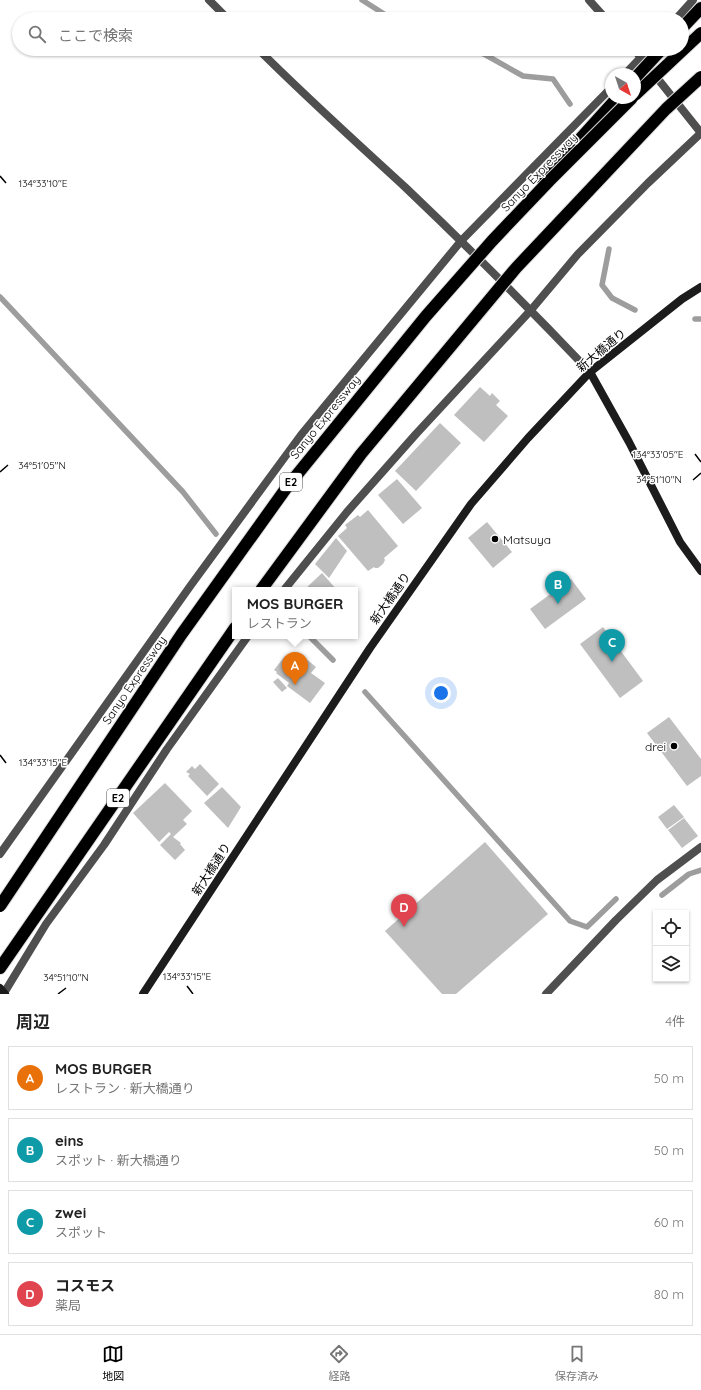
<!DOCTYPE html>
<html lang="ja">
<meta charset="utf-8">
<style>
body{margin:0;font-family:Quicksand,"Noto Sans JP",sans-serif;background:#f6f6f6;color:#222}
.controls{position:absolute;right:12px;bottom:12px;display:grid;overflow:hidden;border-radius:0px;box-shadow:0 1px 3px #0004}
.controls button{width:36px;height:36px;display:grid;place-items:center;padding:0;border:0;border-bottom:1px solid #e0e0e0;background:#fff;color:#222;font:20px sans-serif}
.compass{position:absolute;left:605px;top:68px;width:36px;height:36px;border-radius:50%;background:#fff;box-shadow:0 1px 3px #0004;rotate:141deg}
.you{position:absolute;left:441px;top:693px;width:14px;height:14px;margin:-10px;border:3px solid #fff;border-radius:50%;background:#1a73e8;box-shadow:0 0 0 6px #1a73e833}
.badge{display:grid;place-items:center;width:26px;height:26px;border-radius:50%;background:#000;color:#fff;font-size:13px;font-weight:700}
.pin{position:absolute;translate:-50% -33px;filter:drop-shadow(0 1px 2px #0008)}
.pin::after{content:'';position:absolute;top:21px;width:14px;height:12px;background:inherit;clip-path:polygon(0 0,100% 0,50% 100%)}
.popup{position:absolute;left:232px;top:587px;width:126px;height:52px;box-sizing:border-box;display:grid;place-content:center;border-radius:0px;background:#fff;filter:drop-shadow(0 1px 3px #0005);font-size:13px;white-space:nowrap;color:#767676}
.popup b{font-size:15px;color:#222}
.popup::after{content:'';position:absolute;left:50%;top:100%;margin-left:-8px;border:8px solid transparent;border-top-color:#fff}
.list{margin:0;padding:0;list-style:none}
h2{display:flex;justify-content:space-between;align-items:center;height:52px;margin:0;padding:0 16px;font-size:17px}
h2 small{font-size:13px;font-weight:400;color:#767676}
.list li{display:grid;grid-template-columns:26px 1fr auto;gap:12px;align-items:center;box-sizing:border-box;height:64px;margin:0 8px 8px;padding:0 8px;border:1px solid #e0e0e0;border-radius:0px}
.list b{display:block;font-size:15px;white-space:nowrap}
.list p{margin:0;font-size:13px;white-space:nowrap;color:#767676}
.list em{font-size:13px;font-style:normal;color:#767676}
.icon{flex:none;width:22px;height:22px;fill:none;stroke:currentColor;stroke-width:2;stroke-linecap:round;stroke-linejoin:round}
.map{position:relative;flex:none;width:701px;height:994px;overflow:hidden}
.search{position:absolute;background:#fff;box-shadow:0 1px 3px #0004;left:12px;right:12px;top:12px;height:44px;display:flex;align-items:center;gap:10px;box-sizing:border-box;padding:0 14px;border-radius:22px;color:#767676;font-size:15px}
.sheet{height:340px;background:#fff}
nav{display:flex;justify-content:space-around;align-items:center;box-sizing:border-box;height:56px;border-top:1px solid #e0e0e0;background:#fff;font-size:11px;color:#767676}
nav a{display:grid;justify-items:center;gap:2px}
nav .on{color:#000}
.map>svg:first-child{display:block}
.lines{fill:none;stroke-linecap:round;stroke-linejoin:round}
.stream{stroke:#9d9d9d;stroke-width:5.5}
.building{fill:#bfbfbf}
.highway-casing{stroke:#dbdbdb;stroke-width:14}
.street{stroke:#4f4f4f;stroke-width:8}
.secondary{stroke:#1c1c1c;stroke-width:8}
.highway{stroke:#000;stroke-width:12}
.highway-bridge-casing{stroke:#dbdbdb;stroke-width:14;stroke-linecap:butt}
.highway-bridge{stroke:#000;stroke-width:12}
.ticks{fill:none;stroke:#000;stroke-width:1.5}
.poi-dot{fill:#000;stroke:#fff;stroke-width:1.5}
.labels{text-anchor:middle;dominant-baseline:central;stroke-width:3;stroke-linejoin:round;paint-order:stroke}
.shield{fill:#fff;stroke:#4c4c4c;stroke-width:1}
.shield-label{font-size:11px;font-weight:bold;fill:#000}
.street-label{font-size:12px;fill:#000;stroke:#fff}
.poi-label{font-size:12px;fill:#000;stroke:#fff;text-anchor:start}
.ticks-label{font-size:10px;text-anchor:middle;fill:#000;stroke:#fff;stroke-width:3;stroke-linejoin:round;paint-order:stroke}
</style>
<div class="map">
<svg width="701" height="994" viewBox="0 0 701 994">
<rect width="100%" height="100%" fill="#fff"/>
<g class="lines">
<!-- stream -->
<g class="stream">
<polyline points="362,0 392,19"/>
<polyline points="467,49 484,54 523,76 553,79 570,104"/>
<polyline points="609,249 602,285 612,298 635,310"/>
<polyline points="0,297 183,492 216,534"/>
<polyline points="695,319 701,319"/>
<polyline points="309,636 333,660"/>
<polyline points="365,692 570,921 587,927 616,899"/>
<polyline points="662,895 689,874 701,870"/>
</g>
</g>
<!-- building -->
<g class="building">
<polygon points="480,387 490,396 492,393 500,401 496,405 508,416 484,442 454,415"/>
<polygon points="440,423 461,443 416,491 395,471"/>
<polygon points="397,479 422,508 403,524 378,495"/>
<polygon points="368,510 398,546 384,558 385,560 383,564 378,568 375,568 374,567 368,571 338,536 347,528 345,525 358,515 360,517"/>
<polygon points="487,522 512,552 493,568 468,538"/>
<polygon points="336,538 347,551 329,578 315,564"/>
<polygon points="322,573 337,590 304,590"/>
<polygon points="571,579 586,599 545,629 530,609"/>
<polygon points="603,627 643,681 620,698 580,644"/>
<polygon points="285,656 287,658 288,656 300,665 305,658 316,667 311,673 325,683 310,703 287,686 289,683 276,673 277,672 274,670"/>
<polygon points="278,678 287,688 282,692 273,682"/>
<polygon points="669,717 701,759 701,776 687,786 647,733"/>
<polygon points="200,764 219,784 207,796 188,776 190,774 186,772 192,766 195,769"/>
<polygon points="165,783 192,811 183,820 187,824 173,837 181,843 180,844 185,850 175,860 160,845 171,834 169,832 159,842 133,813"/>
<polygon points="222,787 241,807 228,828 204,803"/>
<polygon points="674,805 684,817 667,829 658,817"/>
<polygon points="684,818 698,836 682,848 668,830"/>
<polygon points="485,842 548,914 456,994 442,994 385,931"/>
</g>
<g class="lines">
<!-- highway casing -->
<g class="highway-casing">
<g id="highway">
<polyline points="682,28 701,8"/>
<polyline points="543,180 617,98"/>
<polyline points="0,968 235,628"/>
</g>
</g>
<!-- street -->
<g class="street">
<polyline points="209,0 228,19"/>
<polyline points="589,0 606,19"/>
<polyline points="676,19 693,0"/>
<path d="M 258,49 C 306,97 356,142 406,188 C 469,248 530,309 590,372"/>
<polyline points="634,49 701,133"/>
<polyline points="625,74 649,49"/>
<polyline points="284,590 347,512 416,434 531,310 578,254 648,183 701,133"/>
<polyline points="0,854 191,585 301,435 461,241 611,88"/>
<polyline points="4,993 46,924 104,845 167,749 248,636"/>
<polyline points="546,994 616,920 657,880 701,847"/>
</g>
<!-- secondary -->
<g class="secondary">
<polyline points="590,372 629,442 680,542 701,571"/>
<polyline points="0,988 5,994"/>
<polyline points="143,994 370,648 471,504 528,438 590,372 682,299 701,287"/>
</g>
<!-- highway -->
<use href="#highway" class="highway"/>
<!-- highway-bridge casing -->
<g class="highway-bridge-casing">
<g id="highway-bridge">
<polyline points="635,78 662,49"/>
<polyline points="635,95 701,33"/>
<polyline points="261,590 361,454 516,268 666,109 701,77"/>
<polyline points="0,906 181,635 287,487 426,316 492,241 549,181 632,98"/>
</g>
</g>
<!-- highway-bridge -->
<use href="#highway-bridge" class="highway-bridge"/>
</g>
<!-- ticks -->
<path class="ticks" d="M 0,176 L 6,183M 695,454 L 701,462M 0,472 L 8,465M 693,480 L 701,473M 0,755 L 6,763M 187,986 L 193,994M 58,994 L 66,988"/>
<!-- markers -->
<g class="poi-dot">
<circle cx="495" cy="539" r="4"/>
<circle cx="674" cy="746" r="4"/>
</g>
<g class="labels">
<!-- shield labels -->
<g class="shield">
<rect x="280" y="473" width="22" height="18" rx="3"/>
<rect x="107" y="789" width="22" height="18" rx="3"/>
</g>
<g class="shield-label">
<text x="291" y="482">E2</text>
<text x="118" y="798">E2</text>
</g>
<!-- street labels -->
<g class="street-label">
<text transform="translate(539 172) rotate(-46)">Sanyo Expressway</text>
<text transform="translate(601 350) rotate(-40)">新大橋通り</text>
<text transform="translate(325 417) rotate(-51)">Sanyo Expressway</text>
<text transform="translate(390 598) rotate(-55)">新大橋通り</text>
<text transform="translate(134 680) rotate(-56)">Sanyo Expressway</text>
<text transform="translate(211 869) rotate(-57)">新大橋通り</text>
</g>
<!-- poi labels -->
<g class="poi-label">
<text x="503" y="539">Matsuya</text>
<text x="666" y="746" text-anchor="end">drei</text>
</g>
</g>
<g class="ticks-label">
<text x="43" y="187">134°33'10"E</text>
<text x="658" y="458">134°33'05"E</text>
<text x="42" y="469">34°51'05"N</text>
<text x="659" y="483">34°51'10"N</text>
<text x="43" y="766">134°33'15"E</text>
<text x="187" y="980">134°33'15"E</text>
<text x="66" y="981">34°51'10"N</text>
</g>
</svg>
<div class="controls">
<button><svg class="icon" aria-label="locate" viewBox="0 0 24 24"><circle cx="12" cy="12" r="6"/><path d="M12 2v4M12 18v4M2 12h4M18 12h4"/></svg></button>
<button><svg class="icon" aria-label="layers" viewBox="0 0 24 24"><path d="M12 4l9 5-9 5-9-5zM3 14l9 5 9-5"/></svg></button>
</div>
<svg class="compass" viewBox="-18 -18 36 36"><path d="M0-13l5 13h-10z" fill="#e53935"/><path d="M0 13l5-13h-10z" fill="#767676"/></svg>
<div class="you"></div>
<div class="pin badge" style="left:295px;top:685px;background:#e8710a">A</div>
<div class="popup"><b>MOS BURGER</b>レストラン</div>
<div class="pin badge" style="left:558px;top:604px;background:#0f9aa8">B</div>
<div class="pin badge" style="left:612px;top:662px;background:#0f9aa8">C</div>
<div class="pin badge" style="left:404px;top:927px;background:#e0444e">D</div>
<div class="search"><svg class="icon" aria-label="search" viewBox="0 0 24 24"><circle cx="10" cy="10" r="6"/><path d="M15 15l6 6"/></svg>ここで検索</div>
</div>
<section class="sheet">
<h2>周辺<small>4件</small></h2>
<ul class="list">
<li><span class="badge" style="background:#e8710a">A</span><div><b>MOS BURGER</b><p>レストラン · 新大橋通り</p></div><em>50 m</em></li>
<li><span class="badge" style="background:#0f9aa8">B</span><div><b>eins</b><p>スポット · 新大橋通り</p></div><em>50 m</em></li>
<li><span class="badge" style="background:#0f9aa8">C</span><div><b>zwei</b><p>スポット</p></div><em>60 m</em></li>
<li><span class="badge" style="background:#e0444e">D</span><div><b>コスモス</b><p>薬局</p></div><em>80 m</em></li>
</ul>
</section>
<nav>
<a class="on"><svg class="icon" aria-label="map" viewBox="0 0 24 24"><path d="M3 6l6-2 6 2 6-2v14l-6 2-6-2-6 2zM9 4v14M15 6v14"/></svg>地図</a>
<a><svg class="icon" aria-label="directions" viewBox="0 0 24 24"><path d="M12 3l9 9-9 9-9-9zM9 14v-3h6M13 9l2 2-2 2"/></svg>経路</a>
<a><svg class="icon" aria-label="saved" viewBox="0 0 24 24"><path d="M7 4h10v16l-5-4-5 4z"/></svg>保存済み</a>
</nav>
